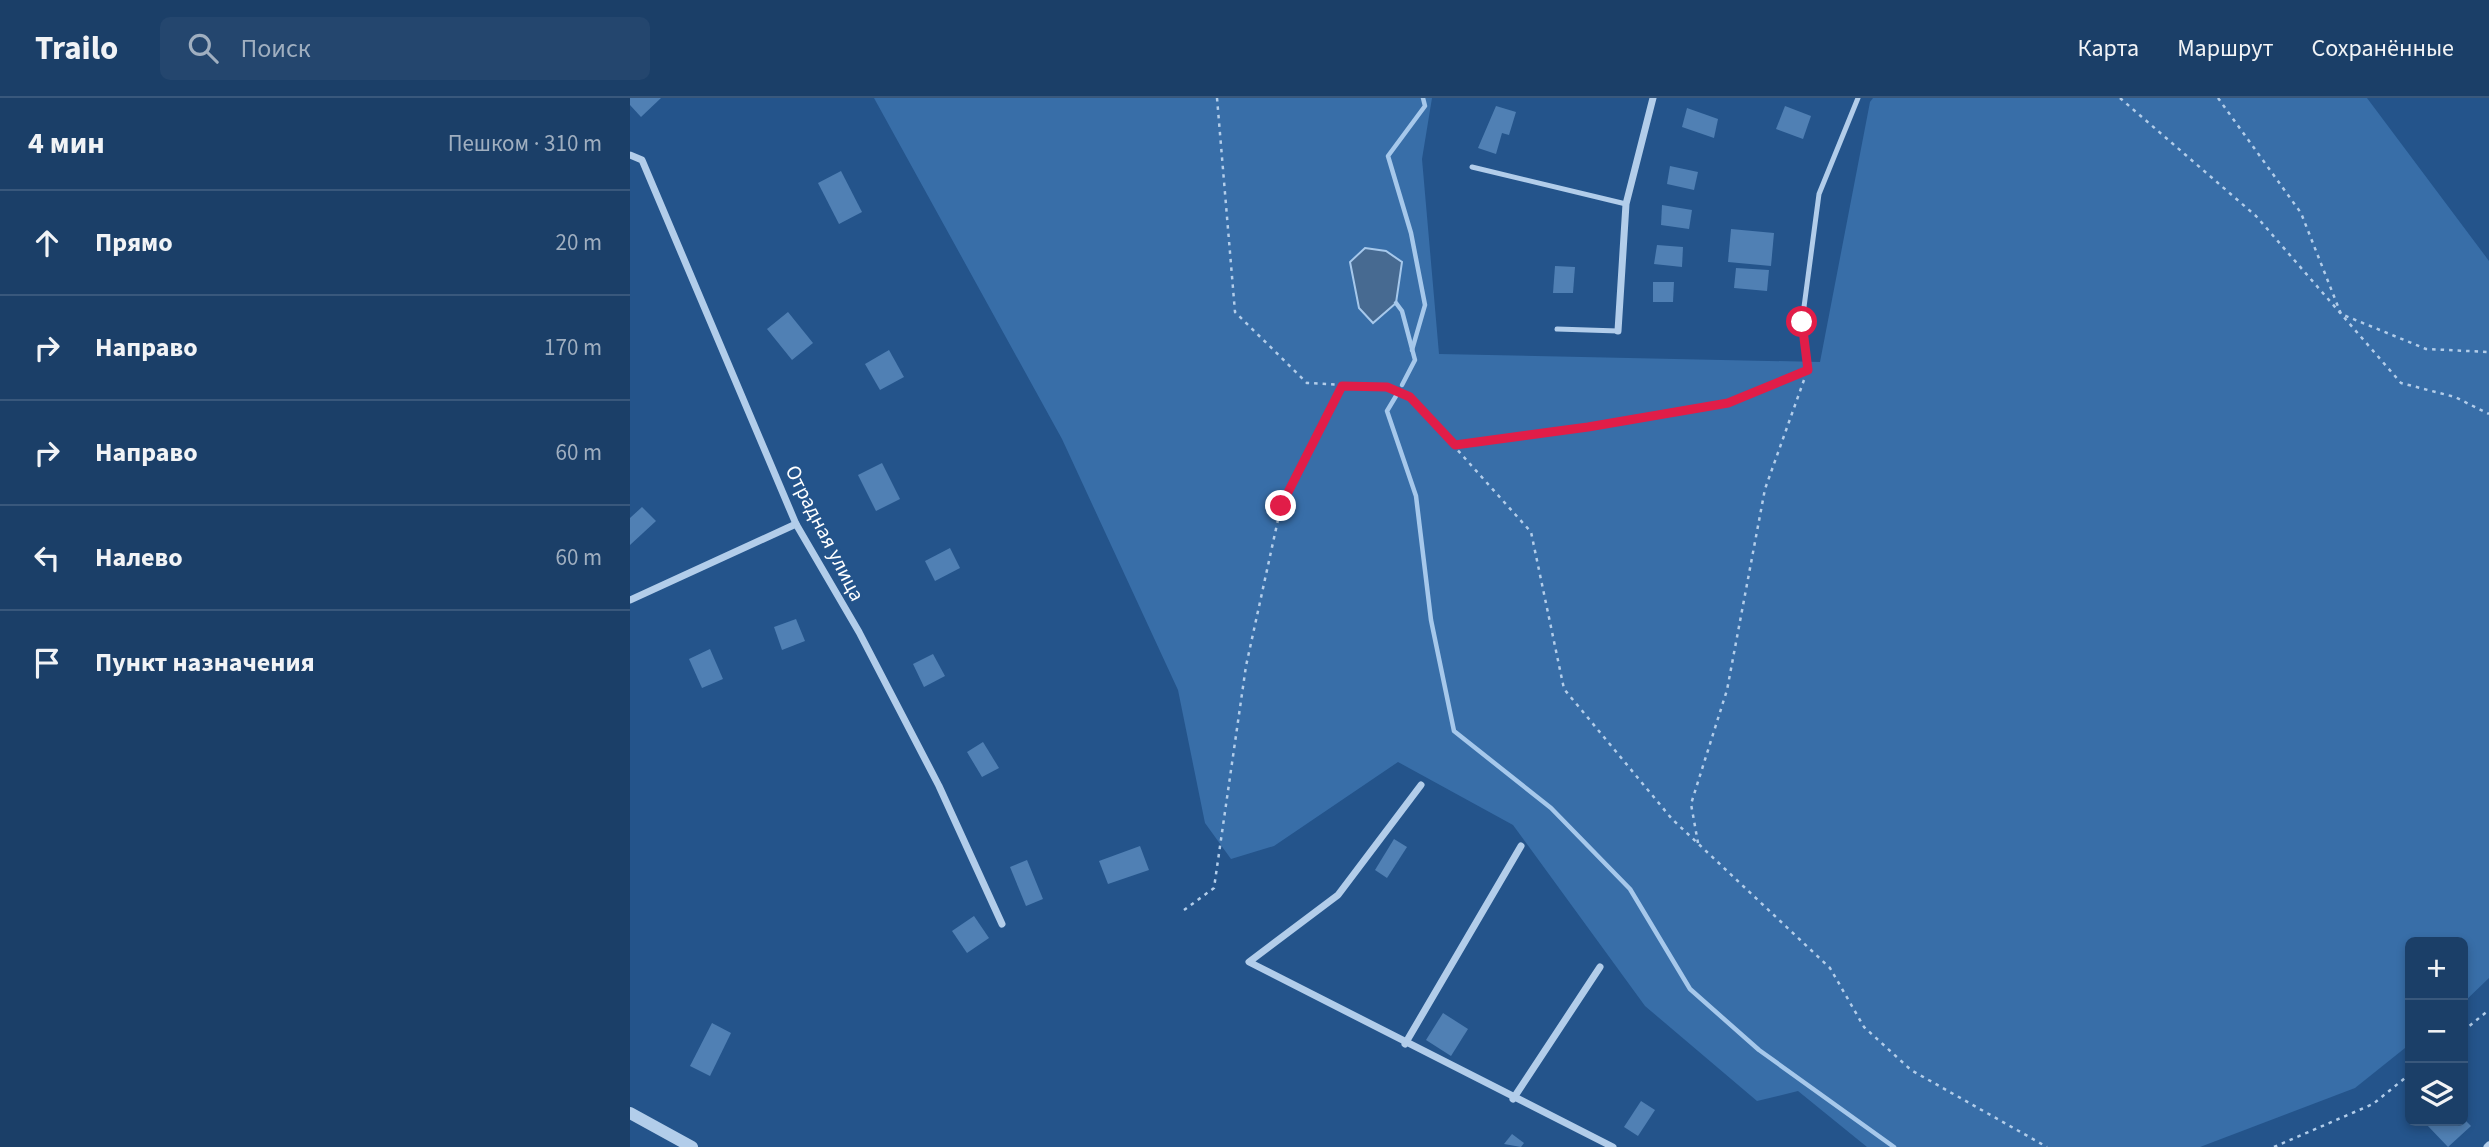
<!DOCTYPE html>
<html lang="ru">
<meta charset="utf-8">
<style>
body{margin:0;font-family:"Source Sans 3",sans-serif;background:#24466e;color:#f1f3f6}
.controls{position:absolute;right:21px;bottom:21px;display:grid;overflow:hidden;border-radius:10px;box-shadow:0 4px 10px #0003}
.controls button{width:63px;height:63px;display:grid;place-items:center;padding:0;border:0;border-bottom:2px solid #39587c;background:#1b3f68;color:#f1f3f6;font:35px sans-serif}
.stop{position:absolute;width:21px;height:21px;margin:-16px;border:5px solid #e11d48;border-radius:50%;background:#fff}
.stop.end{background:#e11d48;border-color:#fff;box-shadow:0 2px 7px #0008}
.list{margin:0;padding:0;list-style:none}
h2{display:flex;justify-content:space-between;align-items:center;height:91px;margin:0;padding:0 28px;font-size:30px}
h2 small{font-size:23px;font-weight:400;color:#a0afc0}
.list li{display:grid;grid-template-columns:46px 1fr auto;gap:21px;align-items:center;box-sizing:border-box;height:105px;padding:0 28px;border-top:2px solid #39587c}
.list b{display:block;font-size:26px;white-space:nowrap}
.list em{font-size:23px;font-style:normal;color:#a0afc0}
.icon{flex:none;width:38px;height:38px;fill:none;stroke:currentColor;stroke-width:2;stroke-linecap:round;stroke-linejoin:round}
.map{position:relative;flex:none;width:1859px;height:1049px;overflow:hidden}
header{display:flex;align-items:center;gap:42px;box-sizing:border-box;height:98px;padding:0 35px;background:#1b3f68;border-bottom:2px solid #39587c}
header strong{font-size:33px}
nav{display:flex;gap:38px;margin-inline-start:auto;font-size:24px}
.search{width:490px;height:63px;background:#24466e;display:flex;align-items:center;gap:18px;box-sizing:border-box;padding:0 24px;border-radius:10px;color:#a0afc0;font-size:26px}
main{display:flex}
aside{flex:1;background:#1b3f68}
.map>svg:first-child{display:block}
.green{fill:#386ea8}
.water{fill:#476a91;stroke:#a6c8eb;stroke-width:2}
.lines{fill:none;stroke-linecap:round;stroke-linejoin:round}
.stream{stroke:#a6c8eb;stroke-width:4.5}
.building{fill:#5080b4}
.path{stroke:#b2cdea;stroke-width:2.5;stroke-dasharray:3.5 5;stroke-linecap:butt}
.service{stroke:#b2cdea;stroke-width:5}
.minor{stroke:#b2cdea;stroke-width:7}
.tertiary{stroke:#b2cdea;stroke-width:12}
.route{stroke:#e11d48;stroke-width:9}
.labels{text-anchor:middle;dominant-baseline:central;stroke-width:5;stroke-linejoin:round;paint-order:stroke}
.street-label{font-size:21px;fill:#fff;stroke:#24548b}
</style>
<header>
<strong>Trailo</strong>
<div class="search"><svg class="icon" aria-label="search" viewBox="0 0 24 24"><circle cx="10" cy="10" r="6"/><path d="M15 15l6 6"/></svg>Поиск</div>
<nav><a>Карта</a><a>Маршрут</a><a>Сохранённые</a></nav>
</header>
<main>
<aside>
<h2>4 мин<small>Пешком · 310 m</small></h2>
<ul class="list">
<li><svg class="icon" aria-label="ahead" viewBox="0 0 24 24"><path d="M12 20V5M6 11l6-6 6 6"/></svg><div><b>Прямо</b></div><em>20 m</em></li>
<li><svg class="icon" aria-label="right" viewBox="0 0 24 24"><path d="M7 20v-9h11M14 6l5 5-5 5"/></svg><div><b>Направо</b></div><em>170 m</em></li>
<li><svg class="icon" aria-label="right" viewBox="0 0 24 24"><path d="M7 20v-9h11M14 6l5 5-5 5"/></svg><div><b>Направо</b></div><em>60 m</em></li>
<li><svg class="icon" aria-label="left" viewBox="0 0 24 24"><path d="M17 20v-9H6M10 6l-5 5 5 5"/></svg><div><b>Налево</b></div><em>60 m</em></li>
<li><svg class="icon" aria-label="arrive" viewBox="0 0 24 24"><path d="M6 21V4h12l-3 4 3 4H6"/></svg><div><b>Пункт назначения</b></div></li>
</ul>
</aside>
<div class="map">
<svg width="1859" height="1049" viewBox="0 0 1859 1049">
<rect width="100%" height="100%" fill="#24548b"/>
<!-- green -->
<polygon class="green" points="244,0 802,0 792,61 809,256 1190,264 1240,4 1243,0 1737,0 1859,163 1859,880 1833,905 1833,844 1780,844 1780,946 1725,990 1570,1049 1237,1049 1168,993 1127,1003 1015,908 883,727 768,664 644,748 601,761 575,725 548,592 432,341"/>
<!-- water -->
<polygon class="water" points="735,150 756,153 772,164 766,205 743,225 729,210 720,164"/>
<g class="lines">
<!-- stream -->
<g class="stream">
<polyline points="766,205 772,213 785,262 772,287"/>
<polyline points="782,252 795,207 781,135 758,58 795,8 793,0"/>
<polyline points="766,298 757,313 786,398 801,522 824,633 921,710 1000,791 1060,891 1129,952 1264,1049"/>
</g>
</g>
<!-- building -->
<g class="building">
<polygon points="0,0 31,0 11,19 0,7"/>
<polygon points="866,8 886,14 879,37 872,35 866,56 848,50"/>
<polygon points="1155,8 1181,18 1173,41 1146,31"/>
<polygon points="1057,10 1088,21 1084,40 1052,29"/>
<polygon points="1040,68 1068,74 1064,92 1037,86"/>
<polygon points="211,73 232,114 209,126 188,85"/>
<polygon points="1032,107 1062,112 1059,131 1031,127"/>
<polygon points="1101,131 1144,135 1141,168 1098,164"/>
<polygon points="1027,147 1053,149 1052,169 1024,166"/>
<polygon points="925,168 945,169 943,195 923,195"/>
<polygon points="1106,170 1139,172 1137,193 1104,190"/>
<polygon points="1023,184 1044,184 1043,204 1023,204"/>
<polygon points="158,214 183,245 162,262 137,231"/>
<polygon points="259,252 274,279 250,292 235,266"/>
<polygon points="252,365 270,401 246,413 228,377"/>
<polygon points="12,409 26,423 0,447 0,420"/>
<polygon points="320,450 330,470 305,483 295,463"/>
<polygon points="166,521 175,543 152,552 144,529"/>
<polygon points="80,551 93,581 72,590 59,561"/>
<polygon points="303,556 315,578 294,589 283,566"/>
<polygon points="353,644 369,670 352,679 337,654"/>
<polygon points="764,741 777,749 757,780 745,772"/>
<polygon points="510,748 519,772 478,786 469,763"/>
<polygon points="397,762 413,801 396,808 380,769"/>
<polygon points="344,818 359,840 337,855 322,833"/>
<polygon points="813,915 838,931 821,958 796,942"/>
<polygon points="82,925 101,935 80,978 60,968"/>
<polygon points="1011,1003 1025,1012 1008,1038 994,1029"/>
<polygon points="1833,1020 1841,1028 1818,1049 1797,1027 1802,1023 1833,1023"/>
<polygon points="882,1036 894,1045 891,1049 874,1046"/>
</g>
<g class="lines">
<!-- path -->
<g class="path">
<polyline points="587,0 605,214 677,285 757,289 780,299 901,434 934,591 1042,721 1200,870 1234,929 1281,972 1417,1049"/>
<polyline points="1490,0 1626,118 1771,285 1825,299 1859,316"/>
<polyline points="1588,0 1671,115 1711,216 1796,251 1859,254"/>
<polyline points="825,347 958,329 1098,305 1170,276"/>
<polyline points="1068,745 1061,706 1097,592 1135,391 1174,282"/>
<polyline points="554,812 584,790 616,568 651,408 712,288"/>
<polyline points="1833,933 1859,912"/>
<polyline points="1644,1049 1743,1006 1780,976"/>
</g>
<!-- service -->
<g class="service">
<polyline points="842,69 996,106"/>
<polyline points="927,231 988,233"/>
<polyline points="1178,272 1172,224 1189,96 1228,0"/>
</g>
<!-- minor -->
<g class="minor">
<polyline points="0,57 12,62 166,426 229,534 309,688 372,826"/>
<polyline points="988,233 996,106 1023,0"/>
<polyline points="0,502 166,426"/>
<polyline points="791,687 708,797 619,864 983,1049"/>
<polyline points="775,946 891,748"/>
<polyline points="883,1001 970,869"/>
<polyline points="1857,1049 1859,1047"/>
</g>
<!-- tertiary -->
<polyline class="tertiary" points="0,1015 62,1049"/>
</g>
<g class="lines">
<!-- route -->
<polyline class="route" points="651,408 712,288 757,289 780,299 825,347 958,329 1098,305 1178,272 1172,224"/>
</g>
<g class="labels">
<!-- street labels -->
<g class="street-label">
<text transform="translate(195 435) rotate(63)">Отрадная улица</text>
</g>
</g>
</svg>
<div class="controls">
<button>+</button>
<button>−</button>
<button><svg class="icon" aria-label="layers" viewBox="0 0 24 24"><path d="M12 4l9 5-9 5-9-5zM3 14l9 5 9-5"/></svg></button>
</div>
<div class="stop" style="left:1172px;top:224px"></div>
<div class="stop end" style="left:651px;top:408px"></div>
</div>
</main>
